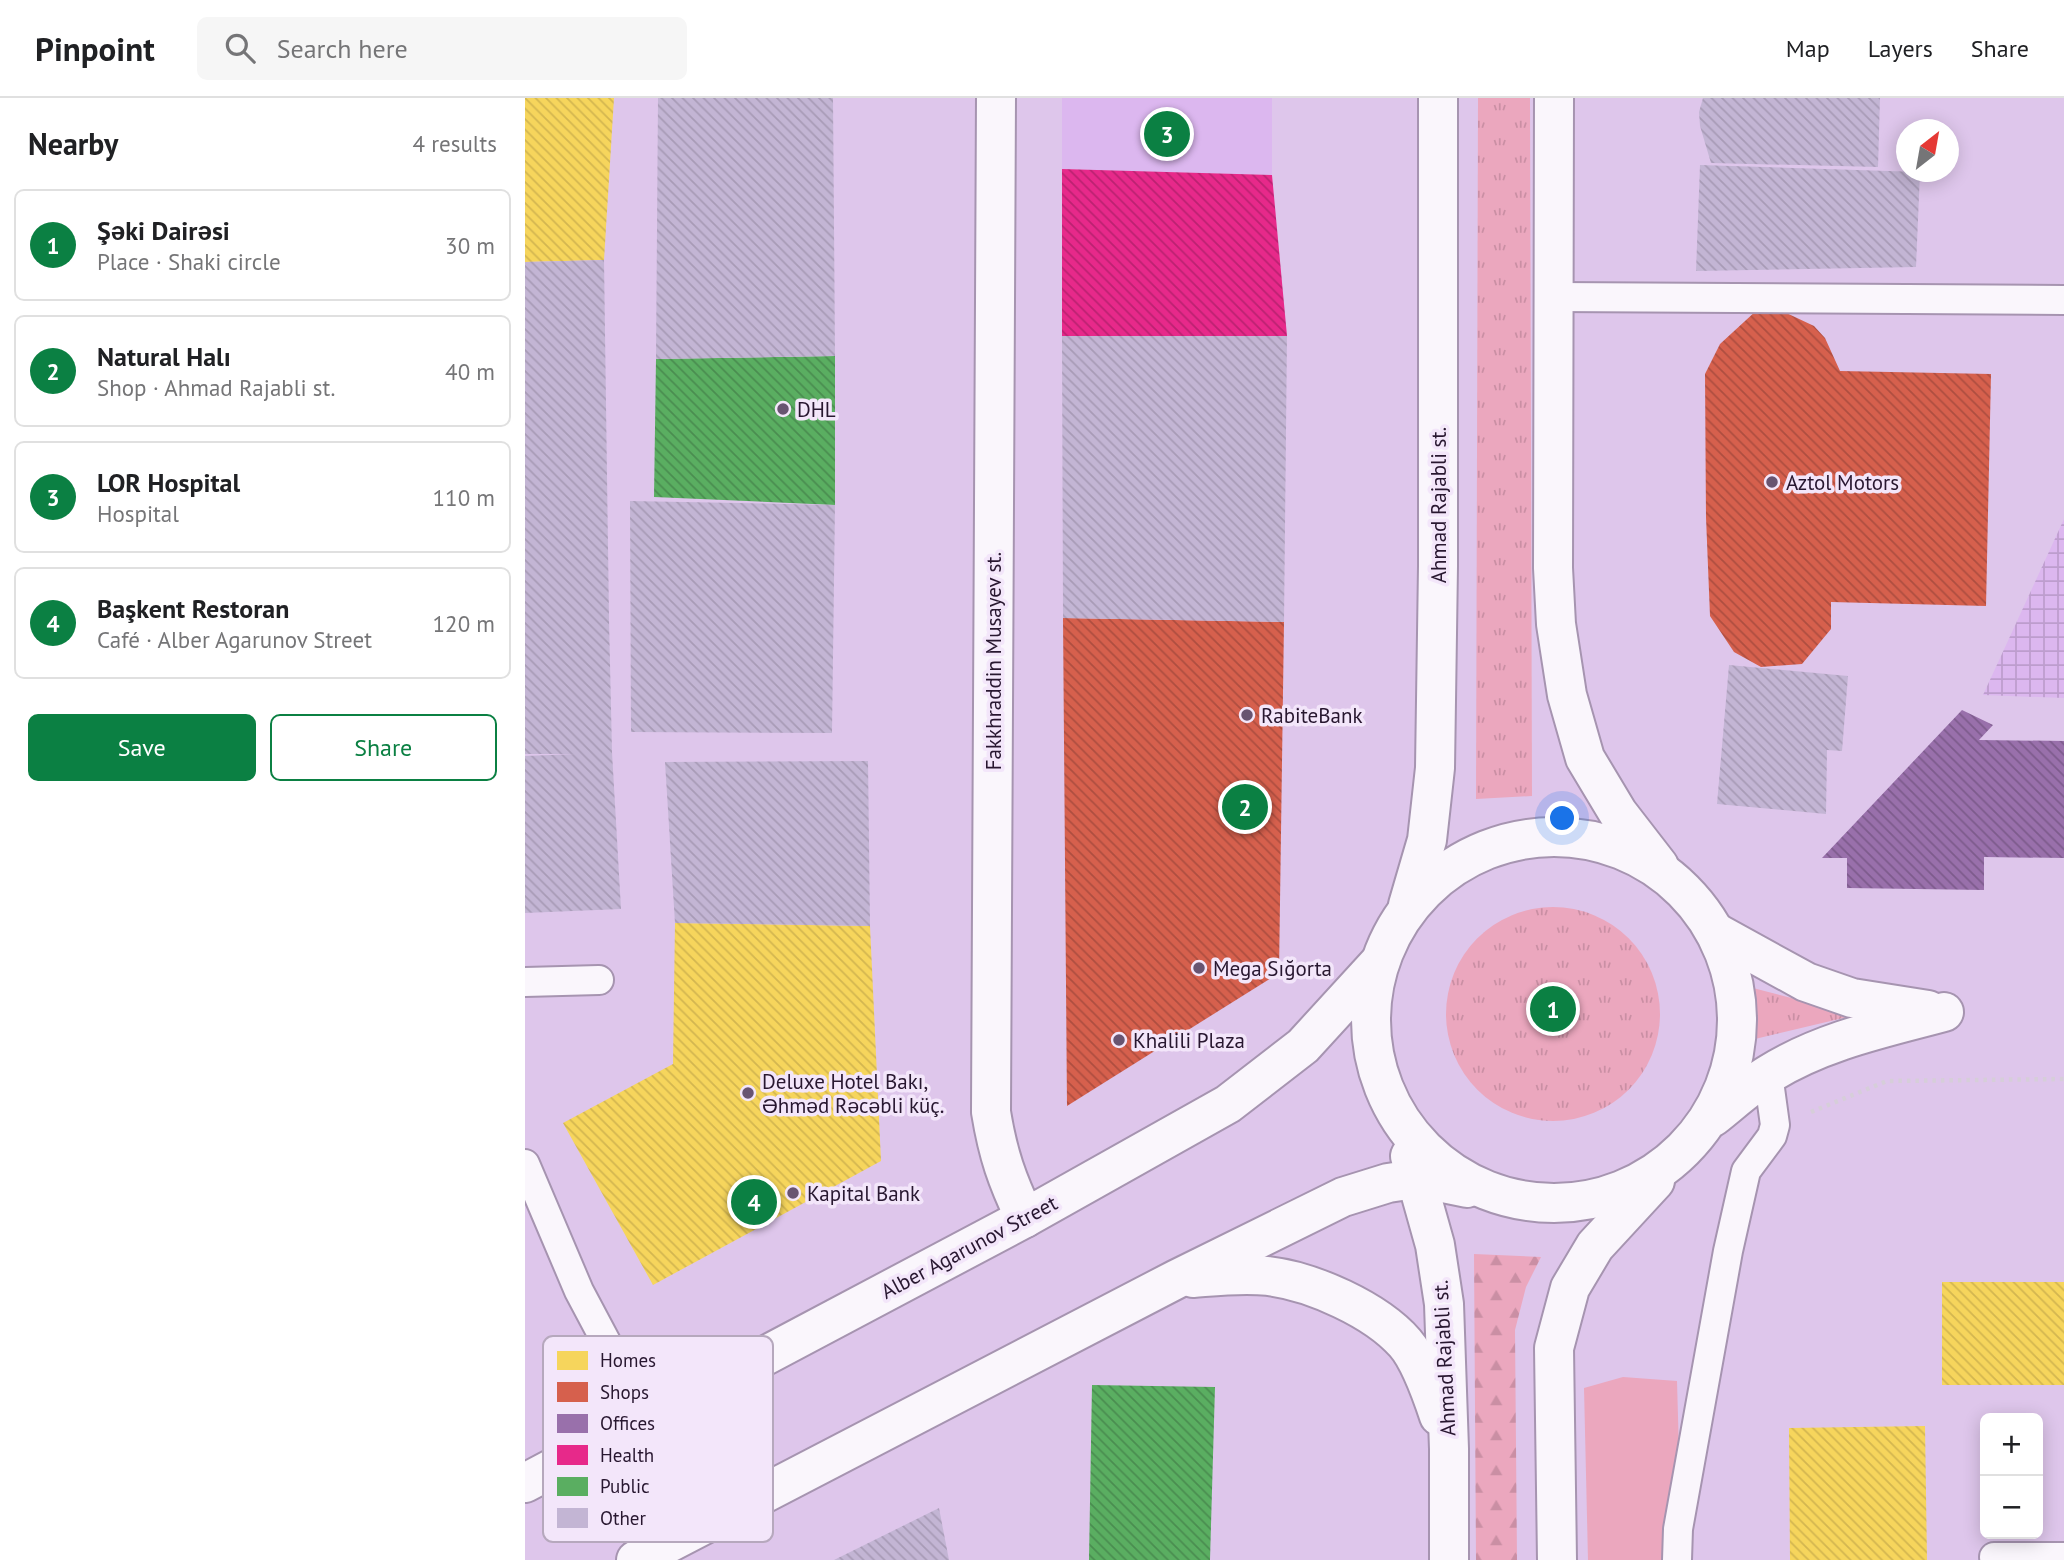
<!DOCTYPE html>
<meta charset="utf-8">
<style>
body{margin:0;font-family:"PT Sans",sans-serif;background:#f6f6f6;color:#202124}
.controls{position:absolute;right:21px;bottom:21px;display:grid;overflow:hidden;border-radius:10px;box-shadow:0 4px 18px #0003}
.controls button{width:63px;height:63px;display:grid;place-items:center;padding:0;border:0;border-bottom:2px solid #e0e0e0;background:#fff;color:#202124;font:35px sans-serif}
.compass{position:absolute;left:1371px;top:21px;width:63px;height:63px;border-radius:50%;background:#fff;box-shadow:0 4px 18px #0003;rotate:31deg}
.you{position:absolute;left:1038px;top:721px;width:24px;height:24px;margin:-18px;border:5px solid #fff;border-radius:50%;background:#1a73e8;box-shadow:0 0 0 10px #1a73e833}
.badge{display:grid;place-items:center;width:46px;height:46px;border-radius:50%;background:#0b8043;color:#fff;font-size:23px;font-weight:700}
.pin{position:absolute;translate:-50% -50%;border:4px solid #fff;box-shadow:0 2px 7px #0006}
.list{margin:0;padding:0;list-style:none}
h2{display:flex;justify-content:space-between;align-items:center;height:91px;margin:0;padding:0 28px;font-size:30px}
h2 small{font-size:23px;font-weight:400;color:#757577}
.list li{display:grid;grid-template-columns:46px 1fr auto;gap:21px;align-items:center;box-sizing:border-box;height:112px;margin:0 14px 14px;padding:0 14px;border:2px solid #e0e0e0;border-radius:10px}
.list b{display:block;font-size:26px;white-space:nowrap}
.list p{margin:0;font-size:23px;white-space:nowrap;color:#757577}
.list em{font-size:23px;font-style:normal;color:#757577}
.actions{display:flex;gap:14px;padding:21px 28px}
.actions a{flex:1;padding:16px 0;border:2px solid #0b8043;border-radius:10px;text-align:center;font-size:24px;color:#0b8043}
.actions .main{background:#0b8043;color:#fff}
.icon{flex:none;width:38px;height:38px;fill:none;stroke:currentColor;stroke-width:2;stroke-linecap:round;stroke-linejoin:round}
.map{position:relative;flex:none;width:1539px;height:1462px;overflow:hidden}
header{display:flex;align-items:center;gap:42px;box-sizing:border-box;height:98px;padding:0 35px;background:#fff;border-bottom:2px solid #e0e0e0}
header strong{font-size:33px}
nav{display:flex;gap:38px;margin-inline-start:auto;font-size:24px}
.search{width:490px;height:63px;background:#f6f6f6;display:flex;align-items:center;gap:18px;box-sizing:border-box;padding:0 24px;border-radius:10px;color:#757577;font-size:26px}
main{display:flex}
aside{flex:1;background:#fff}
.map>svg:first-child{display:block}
.built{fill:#dcb7ef}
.industrial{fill:url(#industrial-grid)}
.grass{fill:url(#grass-tufts)}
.forest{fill:url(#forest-firs)}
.park{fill:#eba7be}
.homes{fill:url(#homes-back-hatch)}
.shops{fill:url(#shops-back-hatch)}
.offices{fill:url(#offices-back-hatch)}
.health{fill:url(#health-back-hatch)}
.public{fill:url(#public-back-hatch)}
.building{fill:url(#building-back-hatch)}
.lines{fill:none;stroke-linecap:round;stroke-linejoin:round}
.service-casing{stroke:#a694b0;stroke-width:32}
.tertiary-casing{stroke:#a694b0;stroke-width:42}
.secondary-casing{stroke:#a694b0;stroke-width:42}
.path{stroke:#d6ced9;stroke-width:4.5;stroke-dasharray:3.5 5;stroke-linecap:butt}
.service{stroke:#faf6fc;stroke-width:28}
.tertiary{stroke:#faf6fc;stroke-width:38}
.secondary{stroke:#faf6fc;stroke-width:38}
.poi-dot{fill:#685471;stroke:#f3e6fa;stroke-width:2.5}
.labels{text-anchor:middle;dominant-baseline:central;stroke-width:7;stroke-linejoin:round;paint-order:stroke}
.poi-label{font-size:21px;fill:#281730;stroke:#f3e6fa;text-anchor:start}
.street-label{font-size:21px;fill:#281730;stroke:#f3e6fa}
.key{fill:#f3e6fa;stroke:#b6a8bd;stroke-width:2}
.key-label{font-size:19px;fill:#281730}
</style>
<header>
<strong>Pinpoint</strong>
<div class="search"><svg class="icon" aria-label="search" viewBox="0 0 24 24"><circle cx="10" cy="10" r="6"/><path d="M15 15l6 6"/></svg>Search here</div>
<nav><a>Map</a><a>Layers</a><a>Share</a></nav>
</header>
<main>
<aside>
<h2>Nearby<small>4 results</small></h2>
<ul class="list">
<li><span class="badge">1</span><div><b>Şəki Dairəsi</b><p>Place · Shaki circle</p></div><em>30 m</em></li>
<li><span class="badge">2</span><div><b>Natural Halı</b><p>Shop · Ahmad Rajabli st.</p></div><em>40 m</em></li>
<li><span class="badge">3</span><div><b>LOR Hospital</b><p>Hospital</p></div><em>110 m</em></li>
<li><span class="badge">4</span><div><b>Başkent Restoran</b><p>Café · Alber Agarunov Street</p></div><em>120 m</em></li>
</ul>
<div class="actions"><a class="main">Save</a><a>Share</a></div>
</aside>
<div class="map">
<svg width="1539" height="1462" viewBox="0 0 1539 1462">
<defs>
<pattern id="industrial-grid" width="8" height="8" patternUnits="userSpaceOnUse" patternTransform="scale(1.75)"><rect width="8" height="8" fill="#dcb7ef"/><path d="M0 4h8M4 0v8" fill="none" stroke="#bd9dcd"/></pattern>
<pattern id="grass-tufts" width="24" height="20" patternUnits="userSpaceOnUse" patternTransform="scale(1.75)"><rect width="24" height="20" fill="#eba7be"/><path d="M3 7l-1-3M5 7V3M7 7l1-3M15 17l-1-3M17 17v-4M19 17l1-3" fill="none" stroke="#ca8fa4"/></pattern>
<pattern id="forest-firs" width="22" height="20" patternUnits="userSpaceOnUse" patternTransform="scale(1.75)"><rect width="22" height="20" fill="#eba7be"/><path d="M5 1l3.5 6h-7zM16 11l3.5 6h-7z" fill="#ca8fa4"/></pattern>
<pattern id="homes-back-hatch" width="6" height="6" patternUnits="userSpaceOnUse" patternTransform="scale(1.75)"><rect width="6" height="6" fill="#f6d55c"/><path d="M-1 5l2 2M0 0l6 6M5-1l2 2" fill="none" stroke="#d3b650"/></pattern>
<pattern id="shops-back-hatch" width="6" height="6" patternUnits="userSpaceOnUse" patternTransform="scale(1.75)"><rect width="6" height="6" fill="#d6604d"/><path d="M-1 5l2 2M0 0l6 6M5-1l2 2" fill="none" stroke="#ae4e40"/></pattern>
<pattern id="offices-back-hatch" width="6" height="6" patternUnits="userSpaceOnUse" patternTransform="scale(1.75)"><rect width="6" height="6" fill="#9970ab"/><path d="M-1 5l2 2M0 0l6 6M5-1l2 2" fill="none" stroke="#7d5b8c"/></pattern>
<pattern id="health-back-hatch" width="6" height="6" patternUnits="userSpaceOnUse" patternTransform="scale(1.75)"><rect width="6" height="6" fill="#e7298a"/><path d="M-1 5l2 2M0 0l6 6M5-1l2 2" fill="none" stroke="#bb2271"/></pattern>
<pattern id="public-back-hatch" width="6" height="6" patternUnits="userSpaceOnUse" patternTransform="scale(1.75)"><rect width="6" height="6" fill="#5aae61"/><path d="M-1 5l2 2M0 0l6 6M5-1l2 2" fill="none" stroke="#4a8d50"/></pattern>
<pattern id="building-back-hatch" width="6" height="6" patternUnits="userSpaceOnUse" patternTransform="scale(1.75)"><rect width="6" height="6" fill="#c3b5d4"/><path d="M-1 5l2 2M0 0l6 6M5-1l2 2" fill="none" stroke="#a89bb6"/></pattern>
</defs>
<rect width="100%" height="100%" fill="#dec6eb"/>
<!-- built -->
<polygon class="built" points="537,0 747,0 747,77 537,71"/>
<!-- industrial -->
<polygon class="industrial" points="1539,421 1539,600 1458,597"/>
<!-- grass -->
<g class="grass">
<polygon points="953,0 1005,0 1007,698 951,701"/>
<circle cx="1028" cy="916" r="107"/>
<polygon points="1228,890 1331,917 1230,941"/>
</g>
<!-- forest -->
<polygon class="forest" points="949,1156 1016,1159 1001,1189 990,1232 992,1462 951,1462"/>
<!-- park -->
<polygon class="park" points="1098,1279 1152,1283 1157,1462 1063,1462 1059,1290"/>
<!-- homes -->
<g class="homes">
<polygon points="0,0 89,0 79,162 0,164"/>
<polygon points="150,825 345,828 356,1063 128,1187 38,1025 148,966"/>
<rect x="1417" y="1184" width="122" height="103"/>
<polygon points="1400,1328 1402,1462 1265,1462 1264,1330"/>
</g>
<!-- shops -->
<g class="shops">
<polygon points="1232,212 1255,212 1289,228 1300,240 1315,273 1466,276 1461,508 1306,504 1306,531 1277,566 1236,569 1209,554 1185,518 1181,419 1180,276 1195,246"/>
<polygon points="538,520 759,524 754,875 542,1008"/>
</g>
<!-- offices -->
<polygon class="offices" points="1437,612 1468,627 1454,642 1539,643 1539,760 1459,759 1459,792 1322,790 1322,760 1297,760"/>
<!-- health -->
<polygon class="health" points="537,71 747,77 762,238 537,238"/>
<!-- public -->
<g class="public">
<polygon points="310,258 310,407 129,399 131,261"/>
<polygon points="567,1287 690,1289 685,1462 564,1462"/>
</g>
<!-- building -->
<g class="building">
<polygon points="133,0 308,0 310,258 131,261"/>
<polygon points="1178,0 1355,0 1353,69 1186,65 1175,28 1174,14"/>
<polygon points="1175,67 1395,74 1391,169 1171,173"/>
<polygon points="79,162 84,521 87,654 96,811 0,815 0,658 50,656 0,656 0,164"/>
<polygon points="537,238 762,238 759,524 538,520"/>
<polygon points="105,403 310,407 307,635 106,634"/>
<polygon points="1204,567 1323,578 1317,653 1302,652 1301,716 1192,706"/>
<polygon points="343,663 345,828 150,825 140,664"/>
<polygon points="414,1410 424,1462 309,1462"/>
</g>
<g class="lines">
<!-- service casing -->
<g class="service-casing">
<g id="service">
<polyline points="1030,199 1539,202"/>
<polyline points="0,884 74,882"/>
<polyline points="0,1066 54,1193 122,1321"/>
<polyline points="1469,1459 1539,1459"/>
<polyline points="1152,1462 1153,1431 1203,1153 1221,1073 1247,1038 1250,1027 1243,976"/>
</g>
</g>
<!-- tertiary casing -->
<g class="tertiary-casing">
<path id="tertiary" d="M 471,0 L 466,1014 C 473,1057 482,1082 500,1120"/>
</g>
<!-- secondary casing -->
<g class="secondary-casing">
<g id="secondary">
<polyline points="1029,0 1028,470 1031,526 1042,597 1060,660 1093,715 1134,768"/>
<circle cx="1029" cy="922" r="183"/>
<polyline points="883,807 902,742 910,670 913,468 913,0"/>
<polyline points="1190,834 1281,884 1327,900 1403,912"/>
<path d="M 1188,1019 C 1206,1005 1224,988 1244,976 C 1297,943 1359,930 1419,914"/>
<polyline points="885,1058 910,1147 919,1206 924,1351 924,1462"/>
<path d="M 668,1180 C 693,1178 718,1175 743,1178 C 787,1183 851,1212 880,1245 C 895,1262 907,1297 914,1318"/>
<polyline points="0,1385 500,1120 703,1006 778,948 853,866"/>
<polyline points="111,1462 652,1181 818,1099 863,1085 883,1082 903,1082 942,1090"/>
<polyline points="1032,1462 1029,1250 1045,1190 1070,1148 1130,1083"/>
</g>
</g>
<!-- path -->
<polyline class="path" points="1286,1014 1362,983 1539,981"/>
<!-- service -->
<use href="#service" class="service"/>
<!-- tertiary -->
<use href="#tertiary" class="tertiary"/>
<!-- secondary -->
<use href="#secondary" class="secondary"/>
</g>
<!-- markers -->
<g class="poi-dot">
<circle cx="258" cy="311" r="7"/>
<circle cx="1247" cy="384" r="7"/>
<circle cx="722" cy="617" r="7"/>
<circle cx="674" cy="870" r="7"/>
<circle cx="594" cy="942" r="7"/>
<circle cx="223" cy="995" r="7"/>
<circle cx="268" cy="1095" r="7"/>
</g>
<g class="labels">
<!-- poi labels -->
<g class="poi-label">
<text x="272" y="311">DHL</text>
<text x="1261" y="384">Aztol Motors</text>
<text x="736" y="617">RabiteBank</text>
<text x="688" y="870">Mega Sığorta</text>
<text x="608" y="942">Khalili Plaza</text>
<text x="237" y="983">Deluxe Hotel Bakı,<tspan x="237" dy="24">Əhməd Rəcəbli küç.</tspan></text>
<text x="282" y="1095">Kapital Bank</text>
</g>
<!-- street labels -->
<g class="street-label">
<text transform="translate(913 407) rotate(-90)">Ahmad Rajabli st.</text>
<text transform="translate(468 563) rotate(-90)">Fakkhraddin Musayev st.</text>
<text transform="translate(444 1149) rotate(-28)">Alber Agarunov Street</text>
<text transform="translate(919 1260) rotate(-93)">Ahmad Rajabli st.</text>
</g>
</g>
<!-- legend -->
<rect x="18" y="1238" width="230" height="206" rx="10" class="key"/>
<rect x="32" y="1253" width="31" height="19" fill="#f6d55c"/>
<rect x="32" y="1284" width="31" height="20" fill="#d6604d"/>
<rect x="32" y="1316" width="31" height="19" fill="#9970ab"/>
<rect x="32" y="1347" width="31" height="20" fill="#e7298a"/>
<rect x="32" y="1379" width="31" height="19" fill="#5aae61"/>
<rect x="32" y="1410" width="31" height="20" fill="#c3b5d4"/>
<g class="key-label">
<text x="75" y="1269">Homes</text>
<text x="75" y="1301">Shops</text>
<text x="75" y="1332">Offices</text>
<text x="75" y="1364">Health</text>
<text x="75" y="1395">Public</text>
<text x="75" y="1427">Other</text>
</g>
</svg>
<div class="controls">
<button>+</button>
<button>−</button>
</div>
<svg class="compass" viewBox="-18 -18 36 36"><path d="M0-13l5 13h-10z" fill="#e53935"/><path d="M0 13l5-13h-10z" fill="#757577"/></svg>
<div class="you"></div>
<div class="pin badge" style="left:1028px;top:911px">1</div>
<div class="pin badge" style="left:720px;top:709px">2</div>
<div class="pin badge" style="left:642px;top:36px">3</div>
<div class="pin badge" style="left:229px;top:1104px">4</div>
</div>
</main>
